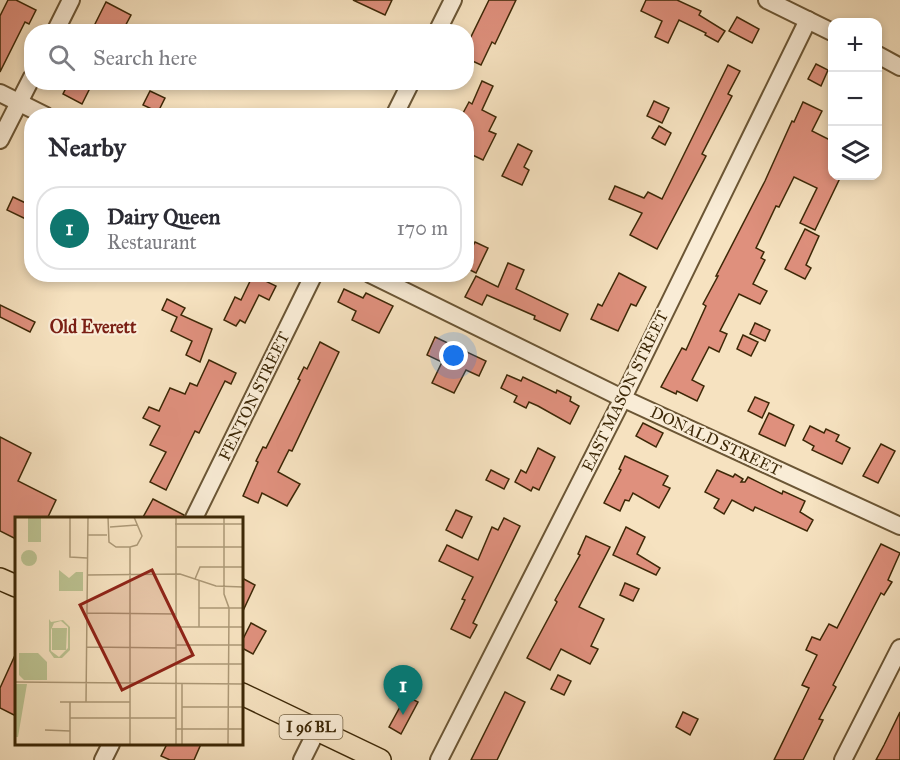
<!DOCTYPE html>
<meta charset="utf-8">
<style>
body{margin:0;font-family:"IM FELL Great Primer",serif;background:#f2f2f3;color:#2b2b33}
.controls{position:absolute;right:18px;top:18px;display:grid;overflow:hidden;border-radius:12px;box-shadow:0 3px 9px #0003}
.controls button{width:54px;height:54px;display:grid;place-items:center;padding:0;border:0;border-bottom:2px solid #e1e1e2;background:#fff;color:#2b2b33;font:30px sans-serif}
.you{position:absolute;left:454px;top:356px;width:21px;height:21px;margin:-15px;border:4px solid #fff;border-radius:50%;background:#1a73e8;box-shadow:0 0 0 9px #1a73e833}
.badge{display:grid;place-items:center;width:39px;height:39px;border-radius:50%;background:#0f766e;color:#fff;font-size:20px;font-weight:700}
.pin{position:absolute;translate:-50% -50px;filter:drop-shadow(0 2px 3px #0008)}
.pin::after{content:'';position:absolute;top:32px;width:21px;height:18px;background:inherit;clip-path:polygon(0 0,100% 0,50% 100%)}
.list{margin:0;padding:0;list-style:none}
h2{display:flex;justify-content:space-between;align-items:center;height:78px;margin:0;padding:0 24px;font-size:26px}
h2 small{font-size:20px;font-weight:400;color:#7c7c81}
.list li{display:grid;grid-template-columns:39px 1fr auto;gap:18px;align-items:center;box-sizing:border-box;height:84px;margin:0 12px 12px;padding:0 12px;border:2px solid #e1e1e2;border-radius:24px}
.list b{display:block;font-size:22px;white-space:nowrap}
.list p{margin:0;font-size:20px;white-space:nowrap;color:#7c7c81}
.list em{font-size:20px;font-style:normal;color:#7c7c81}
.icon{flex:none;width:33px;height:33px;fill:none;stroke:currentColor;stroke-width:2;stroke-linecap:round;stroke-linejoin:round}
.map{position:relative;flex:none;width:900px;height:760px;overflow:hidden}
.search{position:absolute;background:#fff;box-shadow:0 3px 9px #0003;left:24px;top:24px;width:450px;height:66px;display:flex;align-items:center;gap:15px;box-sizing:border-box;padding:0 21px;border-radius:24px;color:#7c7c81;font-size:22px}
.panel{position:absolute;background:#fff;box-shadow:0 3px 9px #0003;left:24px;top:108px;width:450px;height:174px;border-radius:24px}
.map>svg:first-child{display:block}
.building{fill:#df907d;stroke:#3d2807;stroke-width:1.5}
.lines{fill:none;stroke-linecap:round;stroke-linejoin:round}
.minor-casing{stroke:#6b5635;stroke-width:20}
.major-casing{stroke:#3d2807;stroke-width:24}
.minor{stroke:#f9ecd6;stroke-width:16}
.major{stroke:#f6e2c0;stroke-width:21}
.labels{text-anchor:middle;dominant-baseline:central;stroke-width:4.5;stroke-linejoin:round;paint-order:stroke}
.shield{fill:#f9ecd6;stroke:#756345;stroke-width:1.5}
.shield-label{font-size:15px;font-weight:bold;fill:#3d2807}
.street-label{font-size:16px;fill:#3d2807;stroke:#f9ecd6}
.neighbourhood-label{font-size:18px;font-weight:bold;fill:#7a1f14;stroke:#f9ecd6}
.inset-road{fill:none;stroke:#ac9876;stroke-width:1.5}
.view{fill:#8f2418;fill-opacity:0.15;stroke:#8f2418;stroke-width:3}
.inset-edge{fill:none;stroke:#3d2807;stroke-width:3}
</style>
<div class="map">
<svg width="900" height="760" viewBox="0 0 900 760">
<rect width="100%" height="100%" fill="#f6e2c0"/>
<filter id="stains"><feTurbulence type="fractalNoise" baseFrequency=".00333" numOctaves="4"/><feColorMatrix values="0 0 0 0 .2 0 0 0 0 .09 0 0 0 0 .02 0 0 0 .5 -.17"/></filter>
<radialGradient id="worn" r=".72"><stop offset=".6" stop-color="#630" stop-opacity="0"/><stop offset="1" stop-color="#630" stop-opacity=".3"/></radialGradient>
<!-- building -->
<g class="building">
<polygon points="8,0 16,0 36,10 29,24 25,22 0,72 0,16"/>
<polygon points="353,0 392,0 385,15"/>
<polygon points="489,0 516,0 495,44 492,42 481,65 466,58 466,47"/>
<polygon points="646,0 677,0 701,11 699,15 725,31 718,42 705,35 706,33 679,20 668,43 655,37 662,21 641,11"/>
<polygon points="106,2 131,15 122,32 91,32"/>
<polygon points="737,17 759,29 752,43 729,31"/>
<polygon points="816,64 828,70 821,86 808,79"/>
<polygon points="728,65 740,71 728,94 732,96 702,154 706,156 657,249 630,235 642,213 609,199 615,186 644,198 648,192 662,199"/>
<polygon points="482,81 493,86 482,110 496,117 489,131 496,134 483,160 466,152 466,116 462,115 469,102 472,104"/>
<polygon points="69,82 85,82 91,86 82,104 63,94"/>
<polygon points="150,91 165,98 158,112 143,105"/>
<polygon points="654,101 669,108 662,123 647,116"/>
<polygon points="803,102 822,111 812,131 832,141 832,176 841,176 815,230 800,223 817,188 794,177 779,207 776,206 756,248 764,252 761,258 765,260 753,284 767,291 760,304 739,294 720,331 727,334 719,352 709,347 692,380 704,386 697,401 677,391 676,394 661,387 682,348 686,350 706,306 703,304 718,276 716,276 765,181 792,121 794,122"/>
<polygon points="659,126 671,133 665,145 652,138"/>
<polygon points="518,144 532,151 524,167 529,170 522,185 502,176"/>
<polygon points="13,197 32,206 32,222 7,210"/>
<polygon points="805,229 819,236 806,265 811,268 805,279 785,269"/>
<polygon points="475,242 488,248 476,273 466,268 466,260"/>
<polygon points="508,263 524,270 516,289 568,314 560,331 534,319 535,316 487,295 482,305 465,297 476,276 498,287"/>
<polygon points="619,273 646,287 636,306 631,304 618,331 591,319 598,304 602,306"/>
<polygon points="253,275 276,286 269,300 259,295 245,323 240,320 236,326 224,320 235,297 241,300"/>
<polygon points="344,289 363,298 366,293 393,306 379,333 352,320 356,311 338,302"/>
<polygon points="167,299 185,308 181,315 212,329 200,362 186,355 192,341 171,331 177,317 162,310"/>
<polygon points="0,305 35,322 30,332 0,317"/>
<polygon points="755,323 770,330 765,341 750,334"/>
<polygon points="743,335 758,342 751,356 737,349"/>
<polygon points="435,337 486,361 479,376 466,370 454,393 432,383 442,362 427,355"/>
<polygon points="320,342 339,352 292,451 289,450 278,472 300,484 287,506 262,493 258,503 243,496 258,462 256,461 263,447 266,448 300,380 298,379 304,367 307,369"/>
<polygon points="209,360 236,373 231,384 225,381 199,433 195,431 166,490 150,482 166,452 150,445 160,426 143,418 149,407 159,411 170,388 185,394 190,383 197,386"/>
<polygon points="507,375 521,381 523,377 556,393 557,390 571,397 570,401 579,406 570,424 538,406 529,402 526,408 514,402 517,396 501,388"/>
<polygon points="755,397 769,403 762,418 748,411"/>
<polygon points="769,413 794,425 785,446 759,434"/>
<polygon points="643,423 663,433 656,447 636,436"/>
<polygon points="810,426 824,433 826,429 839,435 836,441 850,448 842,464 812,450 814,446 803,440"/>
<polygon points="0,437 31,453 18,481 56,500 47,519 16,519 16,539 0,531"/>
<polygon points="881,444 895,451 878,483 863,476"/>
<polygon points="538,448 555,457 539,490 533,487 531,491 515,482 521,470 526,473"/>
<polygon points="625,456 668,476 663,485 670,488 659,508 633,493 629,501 625,500 620,511 604,503 621,470 619,469"/>
<polygon points="491,470 509,479 504,489 486,480"/>
<polygon points="717,470 733,477 735,474 743,479 741,482 745,482 748,477 782,494 783,491 805,501 800,512 813,520 807,531 755,507 753,511 732,500 724,514 714,508 719,499 705,492"/>
<polygon points="153,499 184,515 184,519 142,519"/>
<polygon points="456,510 472,517 462,538 446,530"/>
<polygon points="504,518 520,526 473,623 477,625 470,638 451,629 465,600 462,599 473,577 439,561 447,545 478,560 492,527 498,530"/>
<polygon points="626,527 645,537 637,554 660,568 656,575 613,555"/>
<polygon points="586,536 610,547 579,607 604,619 591,646 598,649 590,664 561,649 550,670 527,658 557,602 555,600 580,555 578,554"/>
<polygon points="881,544 900,553 888,580 892,582 884,595 881,593 833,685 836,687 819,719 823,720 803,760 774,760 809,688 802,685 817,655 806,650 812,637 820,640 829,624 837,628"/>
<polygon points="242,578 255,585 242,613"/>
<polygon points="625,583 639,589 633,601 620,595"/>
<polygon points="251,623 266,631 253,654 242,648 242,641"/>
<polygon points="16,653 16,716 0,708 0,688"/>
<polygon points="558,675 571,681 564,695 551,689"/>
<polygon points="505,692 525,702 497,760 471,760"/>
<polygon points="406,696 418,702 401,734 389,727"/>
<polygon points="683,712 698,719 690,735 676,727"/>
<polygon points="900,712 900,760 876,760 884,745"/>
<polygon points="167,744 201,744 194,760 170,760 161,756"/>
</g>
<g class="lines">
<!-- minor casing -->
<g class="minor-casing">
<g id="minor">
<polyline points="767,0 832,32"/>
<polyline points="55,32 71,0"/>
<polyline points="437,32 453,0"/>
<polyline points="878,55 900,67"/>
<polyline points="0,93 46,116"/>
<polyline points="394,116 411,82"/>
<polyline points="0,140 32,77"/>
<polyline points="370,274 622,398 900,526"/>
<polyline points="194,518 314,274"/>
<polyline points="103,760 111,744"/>
<polyline points="302,760 317,730"/>
<polyline points="439,760 619,406 808,20"/>
<polyline points="843,760 900,648"/>
</g>
</g>
<!-- major casing -->
<g class="major-casing">
<g id="major">
<polyline points="0,579 16,586"/>
<polyline points="242,694 380,760"/>
</g>
</g>
<!-- minor -->
<use href="#minor" class="minor"/>
<!-- major -->
<use href="#major" class="major"/>
</g>
<g class="labels">
<!-- shield labels -->
<rect class="shield" x="279.5" y="715" width="63" height="24" rx="4.5"/>
<g class="shield-label">
<text x="311" y="727">I 96 BL</text>
</g>
<!-- street labels -->
<g class="street-label">
<text transform="translate(625 391) rotate(-64)">EAST MASON STREET</text>
<text transform="translate(254 396) rotate(-64)">FENTON STREET</text>
<text transform="translate(716 441) rotate(25)">DONALD STREET</text>
</g>
<!-- neighbourhood labels -->
<g class="neighbourhood-label">
<text x="93" y="327">Old Everett</text>
</g>
</g>
<!-- overview -->
<g transform="translate(15 517)">
<rect width="228" height="228" fill="#f6e2c0"/>
<path d="M 13,0 L 26,0 L 26,25 L 13,25 ZM6 41a8 8 0 1 1 16 0a8 8 0 1 1-16 0ZM 44,53 L 54,61 L 61,55 L 68,55 L 68,74 L 44,74 ZM 34,102 L 36,105 L 48,103 L 55,110 L 55,133 L 47,141 L 39,141 L 34,134 ZM 46,104 L 53,110 L 53,131 L 44,140 L 36,134 L 36,113 L 39,106 ZM 37,111 L 52,111 L 51,133 L 37,133 ZM 4,136 L 23,136 L 32,145 L 32,163 L 9,163 L 4,158 ZM 0,167 L 12,167 L 3,220 L 0,220 Z" fill="#bcc392" fill-rule="evenodd"/>
<path class="inset-road" d="M 55,0 L 55,40 L 72,41M 93,0 L 94,25 L 101,30 L 115,30 L 122,28 L 127,19 L 119,0M 161,0 L 161,228M 209,0 L 209,77 L 214,91 L 213,228M 160,7 L 228,7M 95,10 L 122,8M 73,18 L 92,18M 115,30 L 115,228M 162,30 L 228,30M 72,58 L 165,57 L 201,69 L 228,70M 180,62 L 185,50 L 228,50M 184,91 L 228,91M 72,96 L 161,97M 161,110 L 228,110M 184,110 L 184,64M 161,128 L 228,128M 72,130 L 161,131M 161,147 L 228,147M 0,165 L 228,167M 167,167 L 167,228M 45,185 L 115,185M 71,185 L 73,0M 167,190 L 228,190M 55,201 L 161,201M 161,212 L 228,212M 30,213 L 55,214M 28,228 L 112,228M 55,228 L 55,185"/>
<path class="view" d="M 137,53 L 178,138 L 107,173 L 65,88 Z"/>
<rect width="228" height="228" class="inset-edge"/>
</g>
<rect width="100%" height="100%" filter="url(#stains)"/>
<rect width="100%" height="100%" fill="url(#worn)"/>
</svg>
<div class="controls">
<button>+</button>
<button>−</button>
<button><svg class="icon" aria-label="layers" viewBox="0 0 24 24"><path d="M12 4l9 5-9 5-9-5zM3 14l9 5 9-5"/></svg></button>
</div>
<div class="you"></div>
<div class="pin badge" style="left:403px;top:715px">1</div>
<div class="search"><svg class="icon" aria-label="search" viewBox="0 0 24 24"><circle cx="10" cy="10" r="6"/><path d="M15 15l6 6"/></svg>Search here</div>
<section class="panel">
<h2>Nearby<small></small></h2>
<ul class="list">
<li><span class="badge">1</span><div><b>Dairy Queen</b><p>Restaurant</p></div><em>170 m</em></li>
</ul>
</section>
</div>
